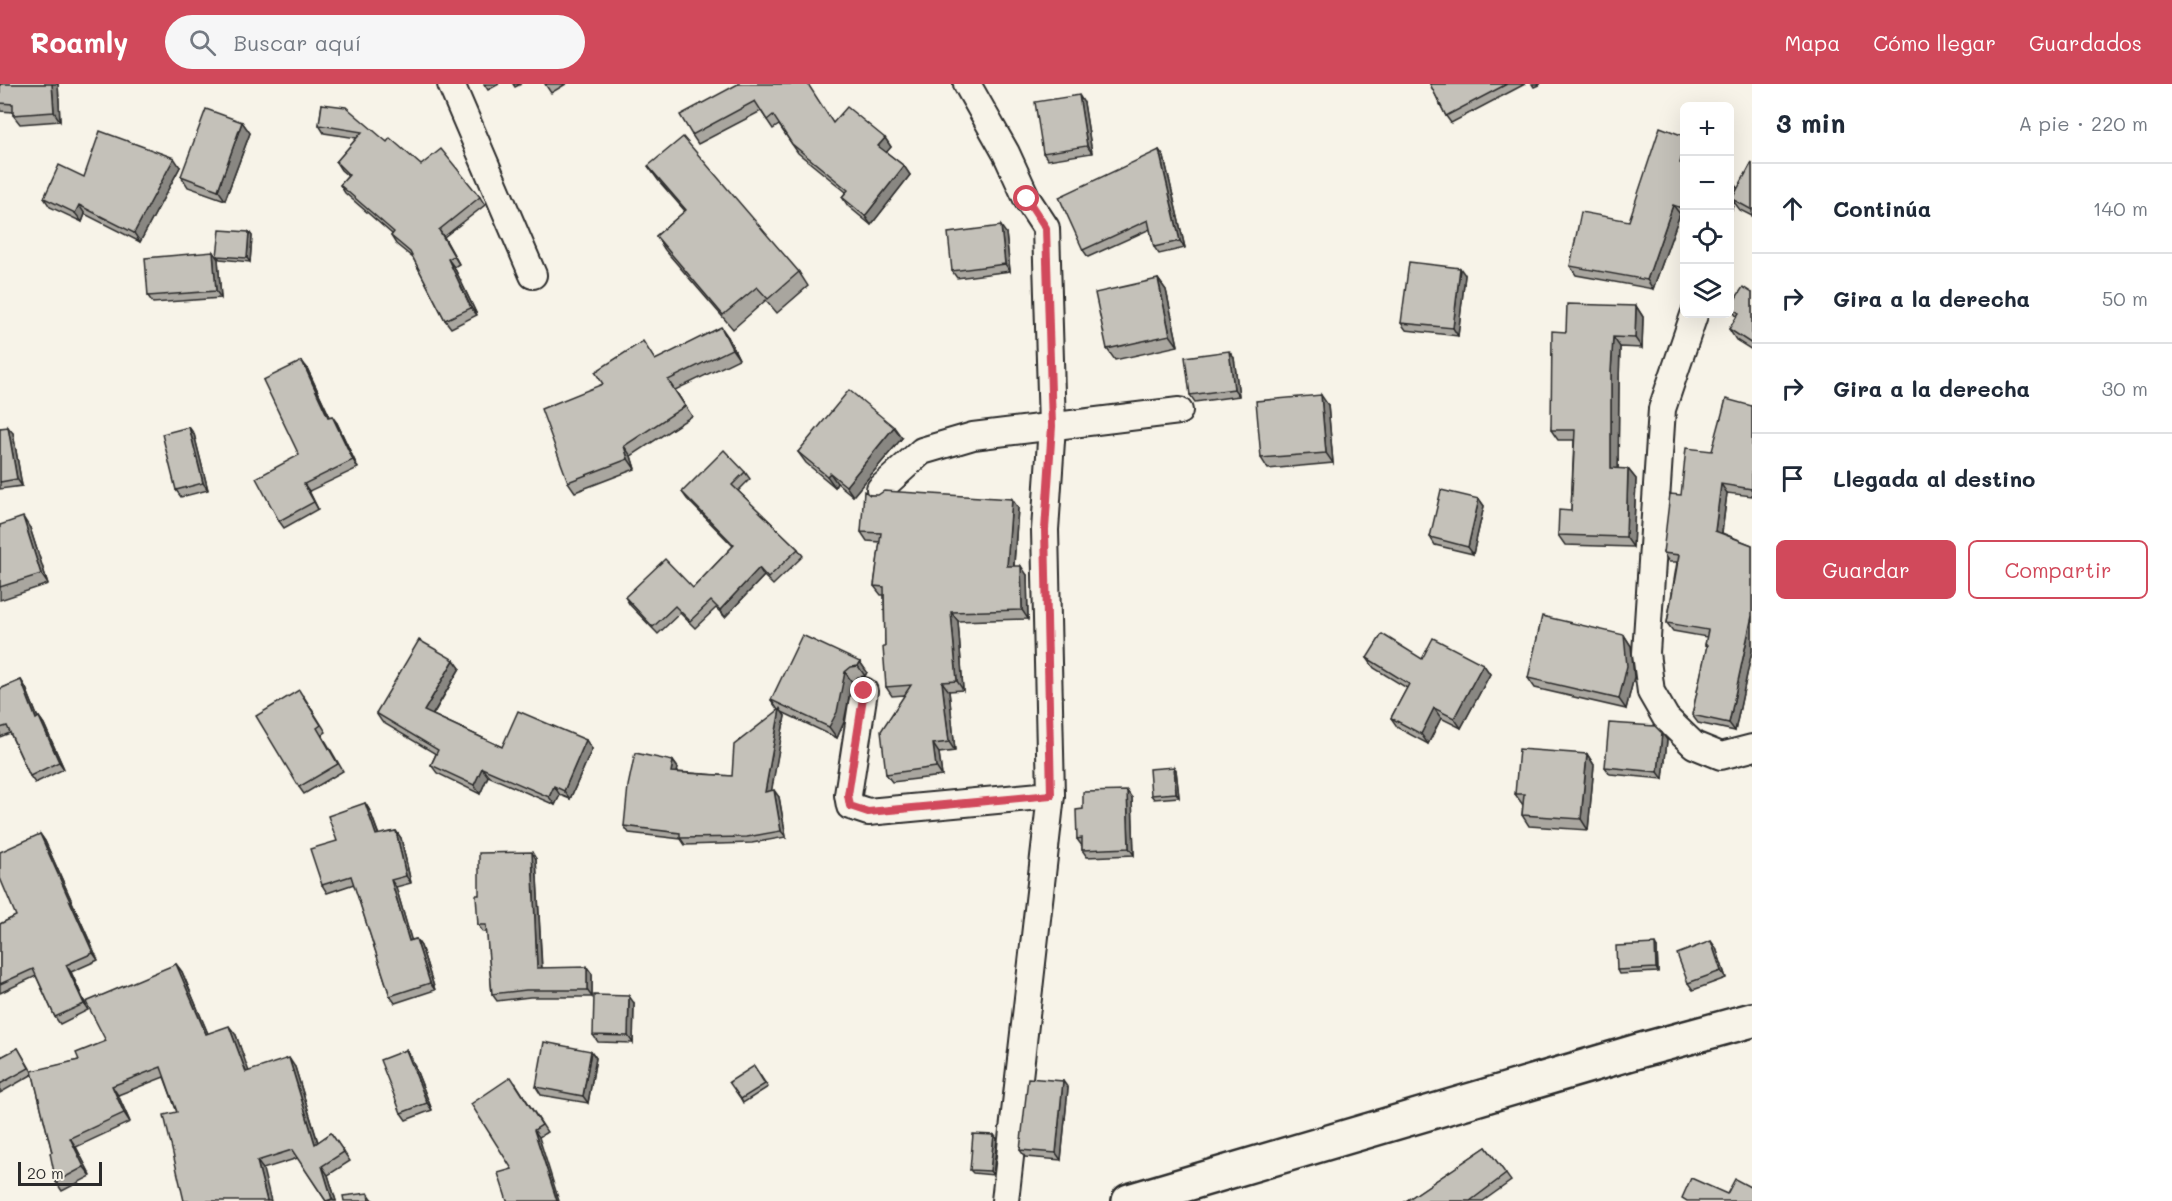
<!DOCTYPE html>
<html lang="es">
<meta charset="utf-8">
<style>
body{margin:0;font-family:Mali,sans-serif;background:#f6f6f7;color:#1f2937}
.controls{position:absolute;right:18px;top:18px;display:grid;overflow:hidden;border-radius:9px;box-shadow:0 6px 24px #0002}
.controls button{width:54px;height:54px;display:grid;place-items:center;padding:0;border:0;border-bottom:2px solid #e0e1e3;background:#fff;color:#1f2937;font:30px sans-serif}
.scale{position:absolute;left:18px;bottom:15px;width:84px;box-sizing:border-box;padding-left:6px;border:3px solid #2b2b2b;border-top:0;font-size:16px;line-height:21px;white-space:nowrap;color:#2b2b2b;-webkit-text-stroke:4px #f7f3e8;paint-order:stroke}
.stop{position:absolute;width:18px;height:18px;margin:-14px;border:4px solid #d1495b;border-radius:50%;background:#fff}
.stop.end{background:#d1495b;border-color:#fff;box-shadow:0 2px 6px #0008}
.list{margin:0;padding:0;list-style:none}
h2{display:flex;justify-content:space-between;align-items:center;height:78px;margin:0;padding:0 24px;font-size:26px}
h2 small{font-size:20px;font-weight:400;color:#747a83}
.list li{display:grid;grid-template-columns:39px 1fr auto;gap:18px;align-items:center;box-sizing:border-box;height:90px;padding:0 24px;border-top:2px solid #e0e1e3}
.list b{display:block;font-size:22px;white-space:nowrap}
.list em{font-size:20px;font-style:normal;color:#747a83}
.actions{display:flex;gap:12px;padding:18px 24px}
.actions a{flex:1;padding:14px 0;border:2px solid #d1495b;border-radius:9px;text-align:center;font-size:21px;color:#d1495b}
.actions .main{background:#d1495b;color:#fff}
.icon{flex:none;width:33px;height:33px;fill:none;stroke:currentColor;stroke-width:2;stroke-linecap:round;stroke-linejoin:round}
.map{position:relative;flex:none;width:1752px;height:1117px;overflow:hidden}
header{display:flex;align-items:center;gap:36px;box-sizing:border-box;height:84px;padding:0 30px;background:#d1495b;color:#fff}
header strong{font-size:28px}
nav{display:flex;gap:33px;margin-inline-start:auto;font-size:21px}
.search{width:420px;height:54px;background:#f6f6f7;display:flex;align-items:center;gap:15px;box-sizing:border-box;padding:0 21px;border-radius:33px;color:#747a83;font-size:22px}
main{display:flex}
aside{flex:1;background:#fff}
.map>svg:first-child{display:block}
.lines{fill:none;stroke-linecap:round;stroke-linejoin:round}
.street-casing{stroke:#2b2b2b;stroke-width:30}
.secondary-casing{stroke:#2b2b2b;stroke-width:38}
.street{stroke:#f7f3e8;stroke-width:26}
.secondary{stroke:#f7f3e8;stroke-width:33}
.wall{fill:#a9a69f;stroke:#2b2b2b;stroke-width:1.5}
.shaded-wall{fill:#898782;stroke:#2b2b2b;stroke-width:1.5}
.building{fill:#c4c1b9;stroke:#2b2b2b;stroke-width:1.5}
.route{stroke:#d1495b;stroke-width:8}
</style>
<header>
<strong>Roamly</strong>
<div class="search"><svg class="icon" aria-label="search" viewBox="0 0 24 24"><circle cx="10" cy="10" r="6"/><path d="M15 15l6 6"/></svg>Buscar aquí</div>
<nav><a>Mapa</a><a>Cómo llegar</a><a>Guardados</a></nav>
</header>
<main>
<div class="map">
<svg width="1752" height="1117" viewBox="0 0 1752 1117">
<rect width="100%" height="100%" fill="#f7f3e8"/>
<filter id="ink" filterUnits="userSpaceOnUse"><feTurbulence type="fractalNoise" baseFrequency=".0167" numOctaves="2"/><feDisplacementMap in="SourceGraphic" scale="12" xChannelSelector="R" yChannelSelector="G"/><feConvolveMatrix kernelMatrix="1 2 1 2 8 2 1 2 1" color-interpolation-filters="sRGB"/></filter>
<g filter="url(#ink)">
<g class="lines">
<!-- street casing -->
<g class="street-casing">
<g id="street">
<polyline points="451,0 533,191"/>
<polyline points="967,0 1006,69 1027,115 1046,144 1052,342 1045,446 1051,711 1005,1117"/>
<polyline points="1694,231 1662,325 1646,569 1651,608 1666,634 1694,661 1721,672 1752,664"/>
<polyline points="880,405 922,367 973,352 1179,327"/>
<polyline points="864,607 848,711 850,722 868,728 1051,711"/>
</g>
</g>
<!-- secondary casing -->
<g class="secondary-casing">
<polyline id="secondary" points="1129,1117 1638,967 1752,936"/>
</g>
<!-- street -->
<use href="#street" class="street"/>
<!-- secondary -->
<use href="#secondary" class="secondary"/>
</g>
<!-- wall -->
<g class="wall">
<polygon points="0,0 58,0 60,37 20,40 13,31 13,28 0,27"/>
<polygon points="484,0 499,0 488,6"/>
<polygon points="513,0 521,0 515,3"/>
<polygon points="545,0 566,0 551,9"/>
<polygon points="738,0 834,39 885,54 891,63 886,68 904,82 910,91 871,141 848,122 842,113 846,108 798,69 779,41 773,45 761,27 698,60 692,51"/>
<polygon points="1430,0 1525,0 1451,39 1446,32"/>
<polygon points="1532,0 1541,0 1534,3"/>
<polygon points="1084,19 1092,69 1048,76 1043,69"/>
<polygon points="322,20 387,58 421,81 480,113 485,121 444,153 459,180 454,183 477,231 451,244 445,236 413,174 396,160 391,152 392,150 345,109 340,101 348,92 341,86 336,78 357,54 324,49 319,41"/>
<polygon points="242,38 250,49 225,116 188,103 181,92"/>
<polygon points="1684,52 1684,132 1680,130 1653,205 1576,191 1570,182 1629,137"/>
<polygon points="1159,66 1164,73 1185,164 1159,170 1154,163 1150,145 1088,173 1083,166"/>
<polygon points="1752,78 1752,132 1740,126 1734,118 1730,131 1730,96 1738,105"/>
<polygon points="648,82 799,188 808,202 777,229 766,216 733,245 665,166 656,152 685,127 658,96"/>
<polygon points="180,83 140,158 85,130 82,138 50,123 44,114 84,93"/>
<polygon points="249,148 252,152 250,178 220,175 217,172"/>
<polygon points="1006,149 1010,187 957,194 952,187"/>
<polygon points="218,175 221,214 153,219 148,212"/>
<polygon points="1465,191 1458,252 1406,246 1401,239"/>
<polygon points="1158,195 1166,206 1178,262 1115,276 1107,265"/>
<polygon points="1752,209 1752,266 1736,256 1729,245 1737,233 1730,223"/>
<polygon points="1636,222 1643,233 1642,264 1620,263 1619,298 1618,385 1628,385 1636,395 1633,463 1565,461 1558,451 1571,427 1574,356 1558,356 1551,346 1566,248"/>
<polygon points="728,253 739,275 675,306 692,332 631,372 635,385 575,408 568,398 603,300 655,276"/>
<polygon points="1234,274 1239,312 1195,318 1190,311"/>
<polygon points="307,284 330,333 337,339 358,384 309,407 318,425 284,444 279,437 299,371"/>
<polygon points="1328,321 1333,379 1268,385 1261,374"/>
<polygon points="1752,322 1752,412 1727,409 1722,449 1752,461 1752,567 1735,647 1698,639 1692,631 1707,563 1705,561 1707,553 1673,547 1667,539 1677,478 1669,478 1663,469 1681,411 1712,367"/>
<polygon points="0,344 13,349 22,402 0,405"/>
<polygon points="194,350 208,406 181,413 176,406"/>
<polygon points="902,354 853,412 837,399 835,403 806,379 798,368"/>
<polygon points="745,388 750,395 738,407 798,465 803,472 773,501 764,492 725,533 716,524 695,544 680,529 658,550 630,521 625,513 693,504 733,462 687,415 682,408"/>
<polygon points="870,411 1018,424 1014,482 1027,491 1028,535 958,537 963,606 949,607 955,667 939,669 942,692 892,698 886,690 904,611 892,612 886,603 884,511 881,511 874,502 880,458 867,457 861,448"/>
<polygon points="1479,415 1484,422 1473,470 1435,461 1430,453"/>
<polygon points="0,441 30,444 48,500 0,516"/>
<polygon points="1624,551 1631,562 1634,593 1626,625 1535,604 1528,594"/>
<polygon points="1367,574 1422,575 1483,580 1490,590 1461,644 1441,634 1428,660 1398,644 1391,634 1407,604 1374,584"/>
<polygon points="454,576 460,584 433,631 502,663 592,665 570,715 560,711 555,721 488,692 480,710 437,689 431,681 436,670 382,638 376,629"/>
<polygon points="860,578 867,588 865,592 858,593 852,598 844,638 837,654 782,628 785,632 771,707 779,713 786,753 752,759 685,761 681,755 629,749 624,742 673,677 678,684 677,688 732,692 778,626 771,616"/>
<polygon points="21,596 26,604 38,634 39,633 44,640 64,685 35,699 30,692 10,649 0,653 0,605"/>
<polygon points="304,613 326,648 322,651 343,687 304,710 299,703"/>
<polygon points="1667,656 1663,695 1610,690 1605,683"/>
<polygon points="1587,670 1594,681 1588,746 1529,742 1522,731 1523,721 1515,710"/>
<polygon points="1176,686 1179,713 1154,715 1151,711"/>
<polygon points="1132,714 1134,771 1087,773 1082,766 1082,762 1077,755 1083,725"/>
<polygon points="365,719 370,727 379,751 396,747 401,754 411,799 396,803 411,856 416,855 421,862 435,906 395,919 390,912 354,800 327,809 322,801 337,757"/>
<polygon points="40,750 45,757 98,876 71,888 88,926 60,940 55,933 36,892 0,909 0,840 16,832"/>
<polygon points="536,775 542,884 592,890 592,913 530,913 497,917 492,910 487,848 483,848 478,841 479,811"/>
<polygon points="1657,864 1658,888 1619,890 1617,886"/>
<polygon points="1716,864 1726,894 1693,906 1688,899"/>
<polygon points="176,880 182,888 208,950 236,951 248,987 295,983 318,1058 331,1049 350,1077 328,1091 336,1117 326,1117 298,1074 263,1085 177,1028 164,993 118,1011 130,1038 76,1063 91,1092 62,1107 56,1098 52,1068 33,990 0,1009 0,970 2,973 18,964 32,988 79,976 106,957"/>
<polygon points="634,919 633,959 598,958 593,951"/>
<polygon points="406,966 411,973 432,1026 406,1036 401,1029"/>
<polygon points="591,967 596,974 588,1019 541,1011 536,1003"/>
<polygon points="754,982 768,1003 743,1019 741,1015"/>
<polygon points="516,1000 547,1048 539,1053 512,1085"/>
<polygon points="1068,1004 1061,1076 1025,1073 1020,1066"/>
<polygon points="994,1051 997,1055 993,1091 973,1089 970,1086"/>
<polygon points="1486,1063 1511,1097 1483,1117 1406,1117"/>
</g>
<!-- shaded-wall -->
<g class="shaded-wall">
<polygon points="52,0 58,0 60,37 54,28"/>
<polygon points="1079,11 1084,19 1092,69 1087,62"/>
<polygon points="242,38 250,49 225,116 218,106"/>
<polygon points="885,54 891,63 885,70 878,62"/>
<polygon points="1684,64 1684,86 1680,79"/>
<polygon points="1159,66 1164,73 1185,164 1180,157"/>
<polygon points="174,74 180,83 140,158 134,149"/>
<polygon points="904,82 910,91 871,141 865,132"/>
<polygon points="1731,96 1738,105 1732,115 1734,118 1730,131 1730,102"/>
<polygon points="79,121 85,130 82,138 75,129"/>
<polygon points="1673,121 1680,130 1653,205 1647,196"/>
<polygon points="1001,142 1006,149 1010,187 1005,180"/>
<polygon points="439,146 444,153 459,180 454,172"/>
<polygon points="249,148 252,152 250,178 247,174"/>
<polygon points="213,168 218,175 221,214 216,207"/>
<polygon points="448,175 454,183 477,231 471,224"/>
<polygon points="1460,184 1465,191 1458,252 1453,244"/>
<polygon points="1158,195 1166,206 1178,262 1170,251"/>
<polygon points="1636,222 1643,233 1642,264 1635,254"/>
<polygon points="721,243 728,253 739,275 732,265"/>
<polygon points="1613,253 1620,263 1619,298 1618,395 1611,384 1611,288"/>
<polygon points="1229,267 1234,274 1239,312 1234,305"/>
<polygon points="302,277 307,284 333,340 328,333"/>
<polygon points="1321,311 1328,321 1333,379 1326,369"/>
<polygon points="332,332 337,339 358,384 353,376"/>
<polygon points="8,343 13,349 22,402 17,395"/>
<polygon points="189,343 194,350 208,406 203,399"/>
<polygon points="894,343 902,354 853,412 846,402"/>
<polygon points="624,362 631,372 635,385 628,375"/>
<polygon points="1628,385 1636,395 1633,463 1626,453"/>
<polygon points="830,389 837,399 835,403 827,392"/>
<polygon points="304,400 309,407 318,425 314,418"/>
<polygon points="1721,400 1727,409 1721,455 1715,447"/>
<polygon points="1012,415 1018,424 1013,491 1007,482"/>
<polygon points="1479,415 1484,422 1473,470 1468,463"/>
<polygon points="23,433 30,444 48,500 41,490"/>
<polygon points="1021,482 1027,491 1028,535 1022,526"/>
<polygon points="759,484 764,492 725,533 720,526"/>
<polygon points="951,528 958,537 963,606 957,597"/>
<polygon points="1752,532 1752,567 1735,647 1729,639"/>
<polygon points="1624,551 1631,562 1634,593 1626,625 1619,615"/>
<polygon points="454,576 460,584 430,635 424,627"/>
<polygon points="860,578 867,588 865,592 858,582"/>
<polygon points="1483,580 1490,590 1461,644 1454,634"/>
<polygon points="845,588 852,598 844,638 837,654 829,643"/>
<polygon points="21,596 26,604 41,642 36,635"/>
<polygon points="942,598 949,607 955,667 949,658"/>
<polygon points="1434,624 1441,634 1428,660 1421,650"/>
<polygon points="780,625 785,632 770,715 765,708"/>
<polygon points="39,633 44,640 64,685 59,678"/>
<polygon points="1662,649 1667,656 1663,695 1658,688"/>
<polygon points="586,656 592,665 570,715 564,707"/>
<polygon points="933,660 939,669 942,692 936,683"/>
<polygon points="1587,670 1594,681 1588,746 1581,735"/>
<polygon points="673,677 678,684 676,694 671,688"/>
<polygon points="1174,683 1176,686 1179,713 1176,709"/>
<polygon points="482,684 488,692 480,710 474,701"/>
<polygon points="554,702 560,711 555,721 549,713"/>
<polygon points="774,706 779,713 786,753 781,747"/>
<polygon points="1127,707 1132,714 1134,771 1129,764"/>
<polygon points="365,719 370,727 381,758 376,751"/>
<polygon points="396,747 401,754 411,799 406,792"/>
<polygon points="40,750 45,757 98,876 93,869"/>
<polygon points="532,768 536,775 542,890 537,884"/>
<polygon points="391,796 396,803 414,865 409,857"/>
<polygon points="416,855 421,862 435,906 430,899"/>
<polygon points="1711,857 1716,864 1726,894 1721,887"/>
<polygon points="1655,860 1657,864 1658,888 1656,884"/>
<polygon points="176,880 182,888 212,959 206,950"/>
<polygon points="66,881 71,888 88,926 84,920"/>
<polygon points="587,883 592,890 592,913 587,906"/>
<polygon points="629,912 634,919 633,959 628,952"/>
<polygon points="229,942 236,951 252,996 246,988"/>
<polygon points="406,966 411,973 432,1026 427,1019"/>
<polygon points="591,967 596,974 588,1019 583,1012"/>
<polygon points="289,974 295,983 321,1069 315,1060"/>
<polygon points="1063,997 1068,1004 1061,1076 1056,1069"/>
<polygon points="112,1002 118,1011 130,1038 124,1029"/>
<polygon points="534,1046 539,1053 559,1117 557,1117"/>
<polygon points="994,1051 997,1055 993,1091 990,1087"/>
<polygon points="70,1054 76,1063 91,1092 84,1083"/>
<polygon points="257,1077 263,1085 271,1117 267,1117"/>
<polygon points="322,1082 328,1091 336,1117 334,1117 332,1115"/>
<polygon points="368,1109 373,1116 373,1117 369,1117"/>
</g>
<!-- building -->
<g class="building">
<polygon points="0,0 52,0 54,28 13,31 13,20 0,19"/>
<polygon points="738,0 808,0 833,39 847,23 885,54 878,62 904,82 865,132 842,113 848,106 792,60 773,31 767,36 755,17 692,51 680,31"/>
<polygon points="1430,0 1507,0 1446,32"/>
<polygon points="1079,11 1087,62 1043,69 1035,18"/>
<polygon points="322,20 346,23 387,58 390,54 421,81 441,65 480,113 439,146 454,172 448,175 471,224 445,236 410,168 391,152 394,148 340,101 349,91 336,78 362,48 319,41"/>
<polygon points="206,25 242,38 218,106 181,92"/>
<polygon points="1660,43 1684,52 1684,64 1680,79 1684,81 1684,125 1673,121 1647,196 1570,182 1581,128 1629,137"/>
<polygon points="100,47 174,74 134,149 79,121 75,129 44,114 59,81 84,93"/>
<polygon points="683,53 799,188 768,215 757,203 723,231 656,152 686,126 648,82"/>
<polygon points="1159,66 1180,157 1154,163 1148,136 1083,166 1059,113"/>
<polygon points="1752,78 1752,126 1732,115"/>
<polygon points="1001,142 1005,180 952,187 948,149"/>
<polygon points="220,146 249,148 247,174 217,172"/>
<polygon points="213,168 216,207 148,212 145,174"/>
<polygon points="1409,178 1460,184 1453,244 1401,239"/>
<polygon points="1158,195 1170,251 1107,265 1095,209"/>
<polygon points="1743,203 1752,209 1752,260 1729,245 1739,229 1730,223"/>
<polygon points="1567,220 1636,222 1635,254 1613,253 1611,288 1611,384 1628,385 1626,453 1558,451 1559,426 1571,427 1575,346 1551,346 1552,247 1566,248"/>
<polygon points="721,243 732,265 668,296 685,322 624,362 628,375 568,398 541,325 603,300 595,288 643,257 655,276"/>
<polygon points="1229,267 1234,305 1190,311 1185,273"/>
<polygon points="302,277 328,333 332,332 353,376 304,400 314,418 279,437 256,394 299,371 263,296"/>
<polygon points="849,306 894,343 846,402 830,389 827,392 798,368"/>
<polygon points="1321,311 1326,369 1261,374 1256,317"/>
<polygon points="1726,315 1752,322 1752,405 1721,400 1715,447 1752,461 1752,532 1729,639 1692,631 1707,561 1705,561 1708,546 1667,539 1679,471 1663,469 1670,410 1681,411 1686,364 1712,367"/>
<polygon points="8,343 17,395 0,398 0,344"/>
<polygon points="189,343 203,399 176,406 162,350"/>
<polygon points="724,366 745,388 732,401 798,465 768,494 759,484 720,526 711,517 690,537 675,522 653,543 625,513 665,475 693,504 734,461 682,408"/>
<polygon points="1441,406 1479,415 1468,463 1430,453"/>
<polygon points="864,407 870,411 878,411 884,407 1012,415 1007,482 1021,482 1022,526 951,528 957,597 942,598 949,658 933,660 936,683 886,690 881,647 911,601 886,603 883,563 885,563 884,503 874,502 881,449 861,448"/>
<polygon points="23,433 41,490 0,503 0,441"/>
<polygon points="1542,532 1624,551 1627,582 1619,615 1528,594"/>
<polygon points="1382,550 1422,575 1433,554 1483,580 1454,634 1434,624 1421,650 1391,634 1409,600 1367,574"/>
<polygon points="802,551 860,578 858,582 851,583 845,588 837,628 829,643 771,616"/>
<polygon points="419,556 454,576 424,627 502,663 518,627 586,656 564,707 554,702 549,713 482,684 474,701 431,681 438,666 376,629"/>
<polygon points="21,596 36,635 39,633 59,678 30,692 7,642 0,644 0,605"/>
<polygon points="299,606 321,641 317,644 338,680 299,703 256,632"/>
<polygon points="780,625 765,708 774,706 781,747 747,753 680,754 680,749 624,742 628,702 635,669 673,677 671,688 732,692 734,661"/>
<polygon points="1609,639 1655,642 1662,649 1658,688 1605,683"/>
<polygon points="1519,665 1587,670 1581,735 1522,731 1524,710 1515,710"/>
<polygon points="1174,683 1176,709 1151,711 1149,685"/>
<polygon points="1127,707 1129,764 1082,766 1082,754 1077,755 1076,726 1083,725 1083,708"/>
<polygon points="365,719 376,751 396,747 406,792 391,796 409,857 416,855 430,899 390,912 351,792 322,801 310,765 337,757 328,732"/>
<polygon points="40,750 93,869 66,881 84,920 55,933 33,885 0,900 0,840 16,832 0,794 0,768"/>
<polygon points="532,768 537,884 587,883 587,906 526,906 492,910 486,841 478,841 476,811 479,811 479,769"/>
<polygon points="1711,857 1721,887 1688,899 1677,870"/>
<polygon points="1655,860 1656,884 1617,886 1616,862"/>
<polygon points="176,880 206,950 229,942 246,988 289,974 315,1060 331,1049 344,1068 322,1082 332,1115 326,1117 292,1066 257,1077 267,1117 184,1117 164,1031 177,1028 161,983 112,1002 124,1029 70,1054 84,1083 56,1098 50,1069 52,1068 32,987 79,976 76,969 106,957 86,918"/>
<polygon points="594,911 629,912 628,952 593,951"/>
<polygon points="544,958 591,967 583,1012 536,1003"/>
<polygon points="18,964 29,984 0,1000 0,972 1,973"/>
<polygon points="406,966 427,1019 401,1029 380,976"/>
<polygon points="754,982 765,1000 741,1015 729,998"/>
<polygon points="511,993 542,1041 534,1046 557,1117 507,1117 498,1089 512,1085 471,1020"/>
<polygon points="1028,994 1063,997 1056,1069 1020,1066"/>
<polygon points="973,1050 994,1051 990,1087 970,1086"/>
<polygon points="1486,1063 1506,1090 1470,1117 1406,1117"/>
<polygon points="1691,1094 1727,1110 1735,1095 1752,1104 1752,1117 1687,1117 1682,1114"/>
<polygon points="368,1109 369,1117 344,1117 343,1112"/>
</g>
</g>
<g class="lines" filter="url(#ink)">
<!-- route -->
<polyline class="route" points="864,607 848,711 850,722 868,728 1051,711 1045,446 1052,342 1046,144 1027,115"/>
</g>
</svg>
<div class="controls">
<button>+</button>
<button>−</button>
<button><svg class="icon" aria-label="locate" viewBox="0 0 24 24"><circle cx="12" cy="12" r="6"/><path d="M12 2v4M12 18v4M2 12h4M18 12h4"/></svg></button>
<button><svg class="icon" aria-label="layers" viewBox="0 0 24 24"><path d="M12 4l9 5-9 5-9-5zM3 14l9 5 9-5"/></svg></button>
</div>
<div class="scale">20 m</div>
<div class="stop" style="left:1027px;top:115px"></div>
<div class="stop end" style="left:864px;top:607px"></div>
</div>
<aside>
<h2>3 min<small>A pie · 220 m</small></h2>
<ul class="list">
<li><svg class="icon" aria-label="ahead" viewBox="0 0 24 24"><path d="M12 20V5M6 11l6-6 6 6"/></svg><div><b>Continúa</b></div><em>140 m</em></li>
<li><svg class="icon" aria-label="right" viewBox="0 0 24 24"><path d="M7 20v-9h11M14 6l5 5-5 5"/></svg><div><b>Gira a la derecha</b></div><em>50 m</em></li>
<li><svg class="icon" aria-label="right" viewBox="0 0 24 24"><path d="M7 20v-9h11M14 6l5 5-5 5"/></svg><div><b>Gira a la derecha</b></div><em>30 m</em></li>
<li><svg class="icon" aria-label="arrive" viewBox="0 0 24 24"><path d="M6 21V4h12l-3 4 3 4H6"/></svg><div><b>Llegada al destino</b></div></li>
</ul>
<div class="actions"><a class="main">Guardar</a><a>Compartir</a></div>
</aside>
</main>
